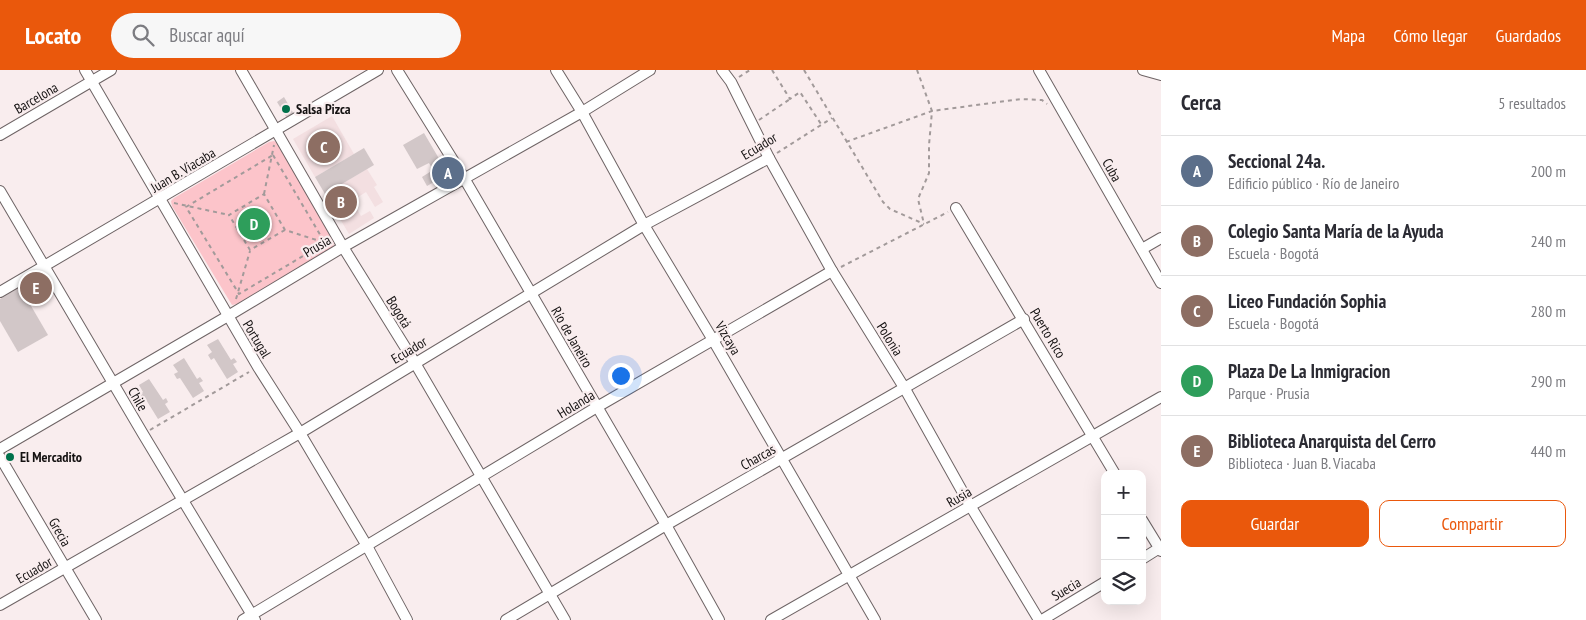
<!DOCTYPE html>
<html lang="es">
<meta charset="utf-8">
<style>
body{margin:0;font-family:"PT Sans Narrow",sans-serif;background:#f7f7f7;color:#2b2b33}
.controls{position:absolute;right:15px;bottom:15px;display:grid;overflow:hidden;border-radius:10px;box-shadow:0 5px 20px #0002}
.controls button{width:45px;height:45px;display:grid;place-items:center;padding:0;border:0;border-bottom:1px solid #e1e1e2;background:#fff;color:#2b2b33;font:25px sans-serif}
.you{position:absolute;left:620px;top:305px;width:18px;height:18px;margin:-12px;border:4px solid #fff;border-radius:50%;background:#1a73e8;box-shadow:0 0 0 8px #1a73e833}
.badge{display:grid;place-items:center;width:32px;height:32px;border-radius:50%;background:#ea580c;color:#fff;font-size:16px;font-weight:700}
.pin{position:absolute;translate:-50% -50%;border:2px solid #fff;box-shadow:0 1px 5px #0006}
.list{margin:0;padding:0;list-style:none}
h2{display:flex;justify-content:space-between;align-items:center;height:65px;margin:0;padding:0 20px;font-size:21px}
h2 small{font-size:16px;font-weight:400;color:#7c7c81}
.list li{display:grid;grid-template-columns:32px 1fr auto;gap:15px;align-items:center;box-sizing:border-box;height:70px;padding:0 20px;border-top:1px solid #e1e1e2}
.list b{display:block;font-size:19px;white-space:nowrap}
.list p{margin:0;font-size:16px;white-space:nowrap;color:#7c7c81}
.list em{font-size:16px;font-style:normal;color:#7c7c81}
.actions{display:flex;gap:10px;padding:15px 20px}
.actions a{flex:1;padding:11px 0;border:1px solid #ea580c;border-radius:10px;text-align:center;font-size:18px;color:#ea580c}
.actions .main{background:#ea580c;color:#fff}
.icon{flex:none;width:28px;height:28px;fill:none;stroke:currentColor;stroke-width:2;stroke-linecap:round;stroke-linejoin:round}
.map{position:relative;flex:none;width:1161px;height:550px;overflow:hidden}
header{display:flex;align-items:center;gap:30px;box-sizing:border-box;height:70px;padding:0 25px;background:#ea580c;color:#fff}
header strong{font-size:24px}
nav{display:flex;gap:28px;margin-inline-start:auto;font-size:18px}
.search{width:350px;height:45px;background:#f7f7f7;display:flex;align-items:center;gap:12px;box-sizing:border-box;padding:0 18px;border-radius:28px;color:#7c7c81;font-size:19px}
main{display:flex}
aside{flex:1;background:#fff}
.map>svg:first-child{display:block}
.built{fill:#f3dfe1}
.green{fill:#fcc4ca}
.water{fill:#d79099}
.building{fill:#d2c7c8}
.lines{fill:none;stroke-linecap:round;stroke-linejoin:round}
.minor-casing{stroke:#6e6465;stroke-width:12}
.path{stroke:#a29a9a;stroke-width:2;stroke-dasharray:4 4;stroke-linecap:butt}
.minor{stroke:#fff;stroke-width:10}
.poi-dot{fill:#00714b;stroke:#f9edee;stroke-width:2}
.labels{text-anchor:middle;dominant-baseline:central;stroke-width:4.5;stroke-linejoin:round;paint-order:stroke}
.street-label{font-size:14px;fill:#141111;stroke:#f9edee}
.poi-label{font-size:14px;font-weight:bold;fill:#141111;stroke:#f9edee;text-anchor:start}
</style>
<header>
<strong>Locato</strong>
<div class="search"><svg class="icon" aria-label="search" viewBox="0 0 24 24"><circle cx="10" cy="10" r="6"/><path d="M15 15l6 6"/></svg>Buscar aquí</div>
<nav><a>Mapa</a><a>Cómo llegar</a><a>Guardados</a></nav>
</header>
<main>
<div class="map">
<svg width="1161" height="550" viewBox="0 0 1161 550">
<rect width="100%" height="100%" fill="#f9edee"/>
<!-- built -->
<g class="built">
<polygon points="332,46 354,84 315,107 293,69"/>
<polygon points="367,99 377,115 374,117 383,132 375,137 366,122 352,131 361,146 370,141 374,148 349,164 325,124"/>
</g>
<!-- green -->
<polygon class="green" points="274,71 279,74 335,172 333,176 330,179 237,234 232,235 172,136 171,131 174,128 269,72"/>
<!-- water -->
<polygon class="water" points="260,138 270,154 254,164 244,148"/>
<!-- building -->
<g class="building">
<polygon points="284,27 295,46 288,50 277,32"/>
<polygon points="424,63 448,104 427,116 422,107 433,100 429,93 417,99 403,75"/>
<polygon points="364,78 374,95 325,124 315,107"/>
<polygon points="39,208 48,224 36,232 26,215"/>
<polygon points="20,217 48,265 18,282 0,251 0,229"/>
<polygon points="218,269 231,290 234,288 237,292 233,294 238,302 227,309 214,288 211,290 208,285 212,282 207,275"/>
<polygon points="184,288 197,309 200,307 203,311 199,313 204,321 193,328 180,308 177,309 174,304 178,302 173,295"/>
<polygon points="149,309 163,330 166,328 168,332 165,334 170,342 158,349 145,328 142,330 139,325 143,322 139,315"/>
</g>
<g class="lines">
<!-- minor casing -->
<g class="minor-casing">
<g id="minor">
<polyline points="85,0 258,297 300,363 367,476 407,550"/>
<polyline points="241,0 343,177 415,293 565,550"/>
<polyline points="397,0 464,108 666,455 719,550"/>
<polyline points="556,0 582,42 644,155 713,270 875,550"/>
<polyline points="722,0 731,12 769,88 832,201 905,319 971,437 1039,550"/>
<polyline points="1039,0 1161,213"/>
<polyline points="1143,0 1161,5"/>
<polyline points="0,65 111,0"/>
<polyline points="0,121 143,364 255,550"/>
<polyline points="956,138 1115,404"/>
<polyline points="1142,179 1161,168"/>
<polyline points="0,222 378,0"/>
<polyline points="0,379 228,246 343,177 582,42 650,0"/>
<polyline points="0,387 96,550"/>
<polyline points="1142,450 1161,481"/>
<polyline points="1142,489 1161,477"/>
<polyline points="0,535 300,363 644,155 769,88"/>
<polyline points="243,550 597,337 832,201"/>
<polyline points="506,550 666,455 1024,249"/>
<polyline points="771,550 1161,327"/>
<polyline points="1042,550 1105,512"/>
</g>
</g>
<!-- path -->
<g class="path">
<polyline points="772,0 790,29 800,22 821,54"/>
<polyline points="804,0 883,132 890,139 924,154"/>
<polyline points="917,0 932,41 929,75 929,103 918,129 924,154"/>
<polyline points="739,7 750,0"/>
<polyline points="759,50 790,29"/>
<polyline points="846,72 932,41 1021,29 1042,30 1047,34"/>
<polyline points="777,83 832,48"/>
<polygon points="273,85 325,173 239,224 186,137"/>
<polyline points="264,124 274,75"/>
<polyline points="174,133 229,145"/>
<polyline points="285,160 250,180 229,145 264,124 285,160 329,174"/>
<polyline points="841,197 948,142"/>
<polyline points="236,229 250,181"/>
<polyline points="150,360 249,302"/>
</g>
<!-- minor -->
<use href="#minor" class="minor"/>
</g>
<!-- markers -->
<g class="poi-dot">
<circle cx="286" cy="39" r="5"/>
<circle cx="10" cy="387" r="5"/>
</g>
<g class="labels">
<!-- street labels -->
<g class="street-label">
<text transform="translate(36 28) rotate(-30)">Barcelona</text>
<text transform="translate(759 76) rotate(-31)">Ecuador</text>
<text transform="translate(183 100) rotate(-31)">Juan B. Viacaba</text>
<text transform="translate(1112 100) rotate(60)">Cuba</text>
<text transform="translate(317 176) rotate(-31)">Prusia</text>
<text transform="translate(399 242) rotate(58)">Bogotá</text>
<text transform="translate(1048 263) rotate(59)">Puerto Rico</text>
<text transform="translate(572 267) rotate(60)">Río de Janeiro</text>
<text transform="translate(728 268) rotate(59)">Vizcaya</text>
<text transform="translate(257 269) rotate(59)">Portugal</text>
<text transform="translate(890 269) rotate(58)">Polonia</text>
<text transform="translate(409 280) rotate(-31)">Ecuador</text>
<text transform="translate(138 329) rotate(60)">Chile</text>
<text transform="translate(576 334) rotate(-31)">Holanda</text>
<text transform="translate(758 387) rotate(-29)">Charcas</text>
<text transform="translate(959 427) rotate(-30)">Rusia</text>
<text transform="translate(60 462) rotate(60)">Grecia</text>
<text transform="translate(34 500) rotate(-30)">Ecuador</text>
<text transform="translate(1066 519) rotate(-31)">Suecia</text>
</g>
<!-- poi labels -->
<g class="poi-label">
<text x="296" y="39">Salsa Pizca</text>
<text x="20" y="387">El Mercadito</text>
</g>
</g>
</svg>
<div class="controls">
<button>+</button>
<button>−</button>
<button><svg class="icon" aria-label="layers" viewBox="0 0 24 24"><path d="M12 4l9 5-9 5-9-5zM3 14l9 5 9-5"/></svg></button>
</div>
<div class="you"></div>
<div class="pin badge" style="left:448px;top:103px;background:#5c6f8a">A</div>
<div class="pin badge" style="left:341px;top:132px;background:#8d6e63">B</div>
<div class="pin badge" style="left:324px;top:77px;background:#8d6e63">C</div>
<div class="pin badge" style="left:254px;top:154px;background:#2e9e5b">D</div>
<div class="pin badge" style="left:36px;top:218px;background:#8d6e63">E</div>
</div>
<aside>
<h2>Cerca<small>5 resultados</small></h2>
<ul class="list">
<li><span class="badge" style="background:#5c6f8a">A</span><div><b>Seccional 24a.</b><p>Edificio público · Río de Janeiro</p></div><em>200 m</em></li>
<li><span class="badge" style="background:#8d6e63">B</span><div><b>Colegio Santa María de la Ayuda</b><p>Escuela · Bogotá</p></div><em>240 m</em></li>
<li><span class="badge" style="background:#8d6e63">C</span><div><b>Liceo Fundación Sophia</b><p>Escuela · Bogotá</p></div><em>280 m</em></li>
<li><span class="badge" style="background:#2e9e5b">D</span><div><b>Plaza De La Inmigracion</b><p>Parque · Prusia</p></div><em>290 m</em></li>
<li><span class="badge" style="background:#8d6e63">E</span><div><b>Biblioteca Anarquista del Cerro</b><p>Biblioteca · Juan B. Viacaba</p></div><em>440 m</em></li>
</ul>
<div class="actions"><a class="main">Guardar</a><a>Compartir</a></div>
</aside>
</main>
